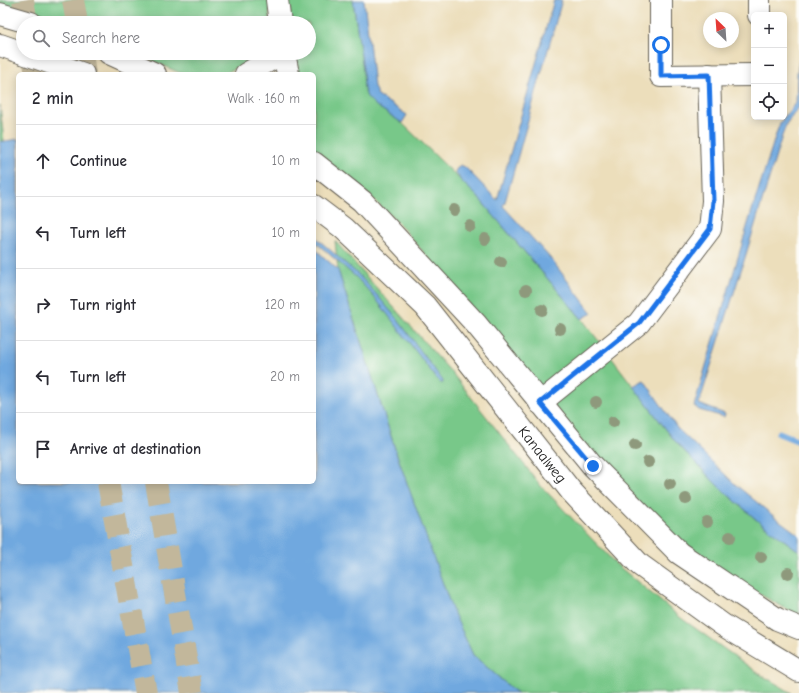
<!DOCTYPE html>
<meta charset="utf-8">
<style>
body{margin:0;font-family:"Comic Neue",sans-serif;background:#f7f7f7;color:#2b2b33}
.controls{position:absolute;right:12px;top:12px;display:grid;overflow:hidden;border-radius:6px;box-shadow:0 2px 10px #0003}
.controls button{width:36px;height:36px;display:grid;place-items:center;padding:0;border:0;border-bottom:1px solid #e1e1e2;background:#fff;color:#2b2b33;font:20px sans-serif}
.compass{position:absolute;left:703px;top:12px;width:36px;height:36px;border-radius:50%;background:#fff;box-shadow:0 2px 10px #0003;rotate:335deg}
.stop{position:absolute;width:12px;height:12px;margin:-9px;border:3px solid #1a73e8;border-radius:50%;background:#fff}
.stop.end{background:#1a73e8;border-color:#fff;box-shadow:0 1px 4px #0008}
.list{margin:0;padding:0;list-style:none}
h2{display:flex;justify-content:space-between;align-items:center;height:52px;margin:0;padding:0 16px;font-size:17px}
h2 small{font-size:13px;font-weight:400;color:#7c7c81}
.list li{display:grid;grid-template-columns:26px 1fr auto;gap:12px;align-items:center;box-sizing:border-box;height:72px;padding:0 16px;border-top:1px solid #e1e1e2}
.list b{display:block;font-size:15px;white-space:nowrap}
.list em{font-size:13px;font-style:normal;color:#7c7c81}
.icon{flex:none;width:22px;height:22px;fill:none;stroke:currentColor;stroke-width:2;stroke-linecap:round;stroke-linejoin:round}
.map{position:relative;flex:none;width:799px;height:693px;overflow:hidden}
.search{position:absolute;background:#fff;box-shadow:0 2px 10px #0003;left:16px;top:16px;width:300px;height:44px;display:flex;align-items:center;gap:10px;box-sizing:border-box;padding:0 14px;border-radius:22px;color:#7c7c81;font-size:15px}
.panel{position:absolute;background:#fff;box-shadow:0 2px 10px #0003;left:16px;top:72px;width:300px;height:412px;border-radius:6px}
.map>svg:first-child{display:block}
.green{fill:#78c889;stroke:#4a7252}
.water{fill:#70a8df;stroke:#46627e}
.lines{fill:none;stroke-linecap:round;stroke-linejoin:round}
.stream{stroke:#70a8df;stroke-width:7}
.highway-tunnel{stroke:#c2b79b;stroke-width:22;stroke-dasharray:22 11;stroke-linecap:butt}
.minor-casing{stroke:#656054;stroke-width:24}
.major-casing{stroke:#656054;stroke-width:24}
.minor{stroke:#fff;stroke-width:22}
.major{stroke:#fff;stroke-width:22}
.tree{fill:#8e997c}
.route{stroke:#1a73e8;stroke-width:5}
.labels{text-anchor:middle;dominant-baseline:central;stroke-width:3;stroke-linejoin:round;paint-order:stroke}
.street-label{font-size:15px;fill:#1c1c1c;stroke:#fdfcf7}
</style>
<div class="map">
<svg width="799" height="693" viewBox="0 0 799 693">
<rect width="100%" height="100%" fill="#fdfcf7"/>
<filter id="ink" filterUnits="userSpaceOnUse"><feTurbulence type="fractalNoise" baseFrequency=".025" numOctaves="2"/><feDisplacementMap in="SourceGraphic" scale="8" xChannelSelector="R" yChannelSelector="G"/><feConvolveMatrix kernelMatrix="1 2 1 2 8 2 1 2 1" color-interpolation-filters="sRGB"/></filter>
<filter id="wash" filterUnits="userSpaceOnUse"><feTurbulence type="fractalNoise" baseFrequency=".012" numOctaves="4" result="noise"/><feDisplacementMap in="SourceGraphic" scale="16" xChannelSelector="R" yChannelSelector="G"/><feGaussianBlur stdDeviation="0.9" result="paint"/><feColorMatrix in="noise" values="0 0 0 0 0 0 0 0 0 0 0 0 0 0 0 0 0 1.4 0 .05"/><feComposite in="paint" operator="in"/></filter>
<g filter="url(#wash)">
<rect width="100%" height="100%" fill="#ecdebb"/>
<!-- green -->
<g class="green">
<polygon points="0,0 270,0 269,23 54,23 0,7"/>
<polygon points="287,0 353,0 363,70 364,89 367,97 375,105 402,123 477,196 582,319 675,441 717,485 758,521 799,551 799,616 725,575 659,523 591,453 529,374 399,224 357,184 314,155 314,74 298,74 295,53 309,53 309,23 290,23"/>
<polygon points="135,53 257,53 243,65 223,74 180,73"/>
<polygon points="0,105 4,141 0,142"/>
<polygon points="335,241 452,373 541,486 616,564 681,618 758,673 792,693 518,693 512,689 473,655 451,609 397,455 338,270"/>
</g>
<!-- water -->
<g class="water">
<polygon points="353,0 364,0 371,58 374,87 378,96 391,104 407,115 402,123 375,105 367,97 364,89 363,70"/>
<polygon points="554,0 562,0 505,202 503,206 551,259 592,313 582,319 477,196 461,181 455,171 460,165 465,167 497,200"/>
<polygon points="799,61 799,107 787,123 782,136 744,261 699,404 725,414 724,417 699,410 694,406 752,210 778,128 782,120 796,102 797,72"/>
<polygon points="18,139 18,482 314,482 314,248 338,270 397,455 452,609 473,655 512,689 518,693 0,693 0,142"/>
<polygon points="314,236 359,275 377,295 398,320 443,381 443,383 440,383 375,298 357,278 314,241"/>
<polygon points="644,380 677,428 736,485 776,518 799,535 799,551 758,521 717,485 675,441 633,386"/>
</g>
<g class="lines">
<!-- stream -->
<polyline class="stream" points="779,433 799,441"/>
</g>
</g>
<g filter="url(#ink)">
<g class="lines">
<!-- highway-tunnel -->
<g class="highway-tunnel">
<polyline points="23,0 27,23"/>
<polyline points="73,0 77,23"/>
<polyline points="32,53 36,74"/>
<polyline points="82,53 85,74"/>
<polyline points="108,482 146,693"/>
<polyline points="156,482 192,693"/>
</g>
<!-- minor casing -->
<g class="minor-casing">
<g id="minor">
<polyline points="277,0 280,23"/>
<polyline points="661,0 661,76 754,75"/>
<polyline points="759,0 759,15"/>
<polyline points="0,14 31,23"/>
<polyline points="109,53 155,74"/>
<polyline points="284,53 288,74"/>
<polyline points="246,74 282,53"/>
<polyline points="314,163 362,201 476,324 593,466 679,553 777,619 799,628"/>
<polyline points="540,403 639,323 710,229 713,201 709,75"/>
</g>
</g>
<!-- major casing -->
<g class="major-casing">
<g id="major">
<polyline points="0,45 23,53"/>
<polyline points="23,53 83,74"/>
<path id="s1" d="M 314,206 L 343,228 L 425,306 L 571,491 L 640,565 L 723,625 L 799,671"/>
</g>
</g>
<!-- minor -->
<use href="#minor" class="minor"/>
<!-- major -->
<use href="#major" class="major"/>
</g>
<!-- trees -->
<g class="tree">
<circle cx="454" cy="210" r="6"/>
<circle cx="470" cy="226" r="6"/>
<circle cx="485" cy="239" r="6"/>
<circle cx="501" cy="262" r="6"/>
<circle cx="526" cy="290" r="6"/>
<circle cx="542" cy="310" r="6"/>
<circle cx="560" cy="329" r="6"/>
<circle cx="596" cy="402" r="6"/>
<circle cx="613" cy="422" r="6"/>
<circle cx="635" cy="445" r="6"/>
<circle cx="648" cy="462" r="6"/>
<circle cx="670" cy="484" r="6"/>
<circle cx="686" cy="499" r="6"/>
<circle cx="707" cy="522" r="6"/>
<circle cx="730" cy="537" r="6"/>
<circle cx="761" cy="557" r="6"/>
<circle cx="788" cy="573" r="6"/>
</g>
</g>
<g class="lines" filter="url(#ink)">
<!-- route -->
<polyline class="route" points="593,466 540,403 639,323 710,229 713,201 709,75 661,76 661,45"/>
</g>
<g class="labels">
<!-- street labels -->
<g class="street-label">
<text stroke="none"><textPath href="#s1" startOffset="339">Kanaalweg</textPath></text>
</g>
</g>
</svg>
<div class="controls">
<button>+</button>
<button>−</button>
<button><svg class="icon" aria-label="locate" viewBox="0 0 24 24"><circle cx="12" cy="12" r="6"/><path d="M12 2v4M12 18v4M2 12h4M18 12h4"/></svg></button>
</div>
<svg class="compass" viewBox="-18 -18 36 36"><path d="M0-13l5 13h-10z" fill="#e53935"/><path d="M0 13l5-13h-10z" fill="#7c7c81"/></svg>
<div class="stop" style="left:661px;top:45px"></div>
<div class="stop end" style="left:593px;top:466px"></div>
<div class="search"><svg class="icon" aria-label="search" viewBox="0 0 24 24"><circle cx="10" cy="10" r="6"/><path d="M15 15l6 6"/></svg>Search here</div>
<section class="panel">
<h2>2 min<small>Walk · 160 m</small></h2>
<ul class="list">
<li><svg class="icon" aria-label="ahead" viewBox="0 0 24 24"><path d="M12 20V5M6 11l6-6 6 6"/></svg><div><b>Continue</b></div><em>10 m</em></li>
<li><svg class="icon" aria-label="left" viewBox="0 0 24 24"><path d="M17 20v-9H6M10 6l-5 5 5 5"/></svg><div><b>Turn left</b></div><em>10 m</em></li>
<li><svg class="icon" aria-label="right" viewBox="0 0 24 24"><path d="M7 20v-9h11M14 6l5 5-5 5"/></svg><div><b>Turn right</b></div><em>120 m</em></li>
<li><svg class="icon" aria-label="left" viewBox="0 0 24 24"><path d="M17 20v-9H6M10 6l-5 5 5 5"/></svg><div><b>Turn left</b></div><em>20 m</em></li>
<li><svg class="icon" aria-label="arrive" viewBox="0 0 24 24"><path d="M6 21V4h12l-3 4 3 4H6"/></svg><div><b>Arrive at destination</b></div></li>
</ul>
</section>
</div>
